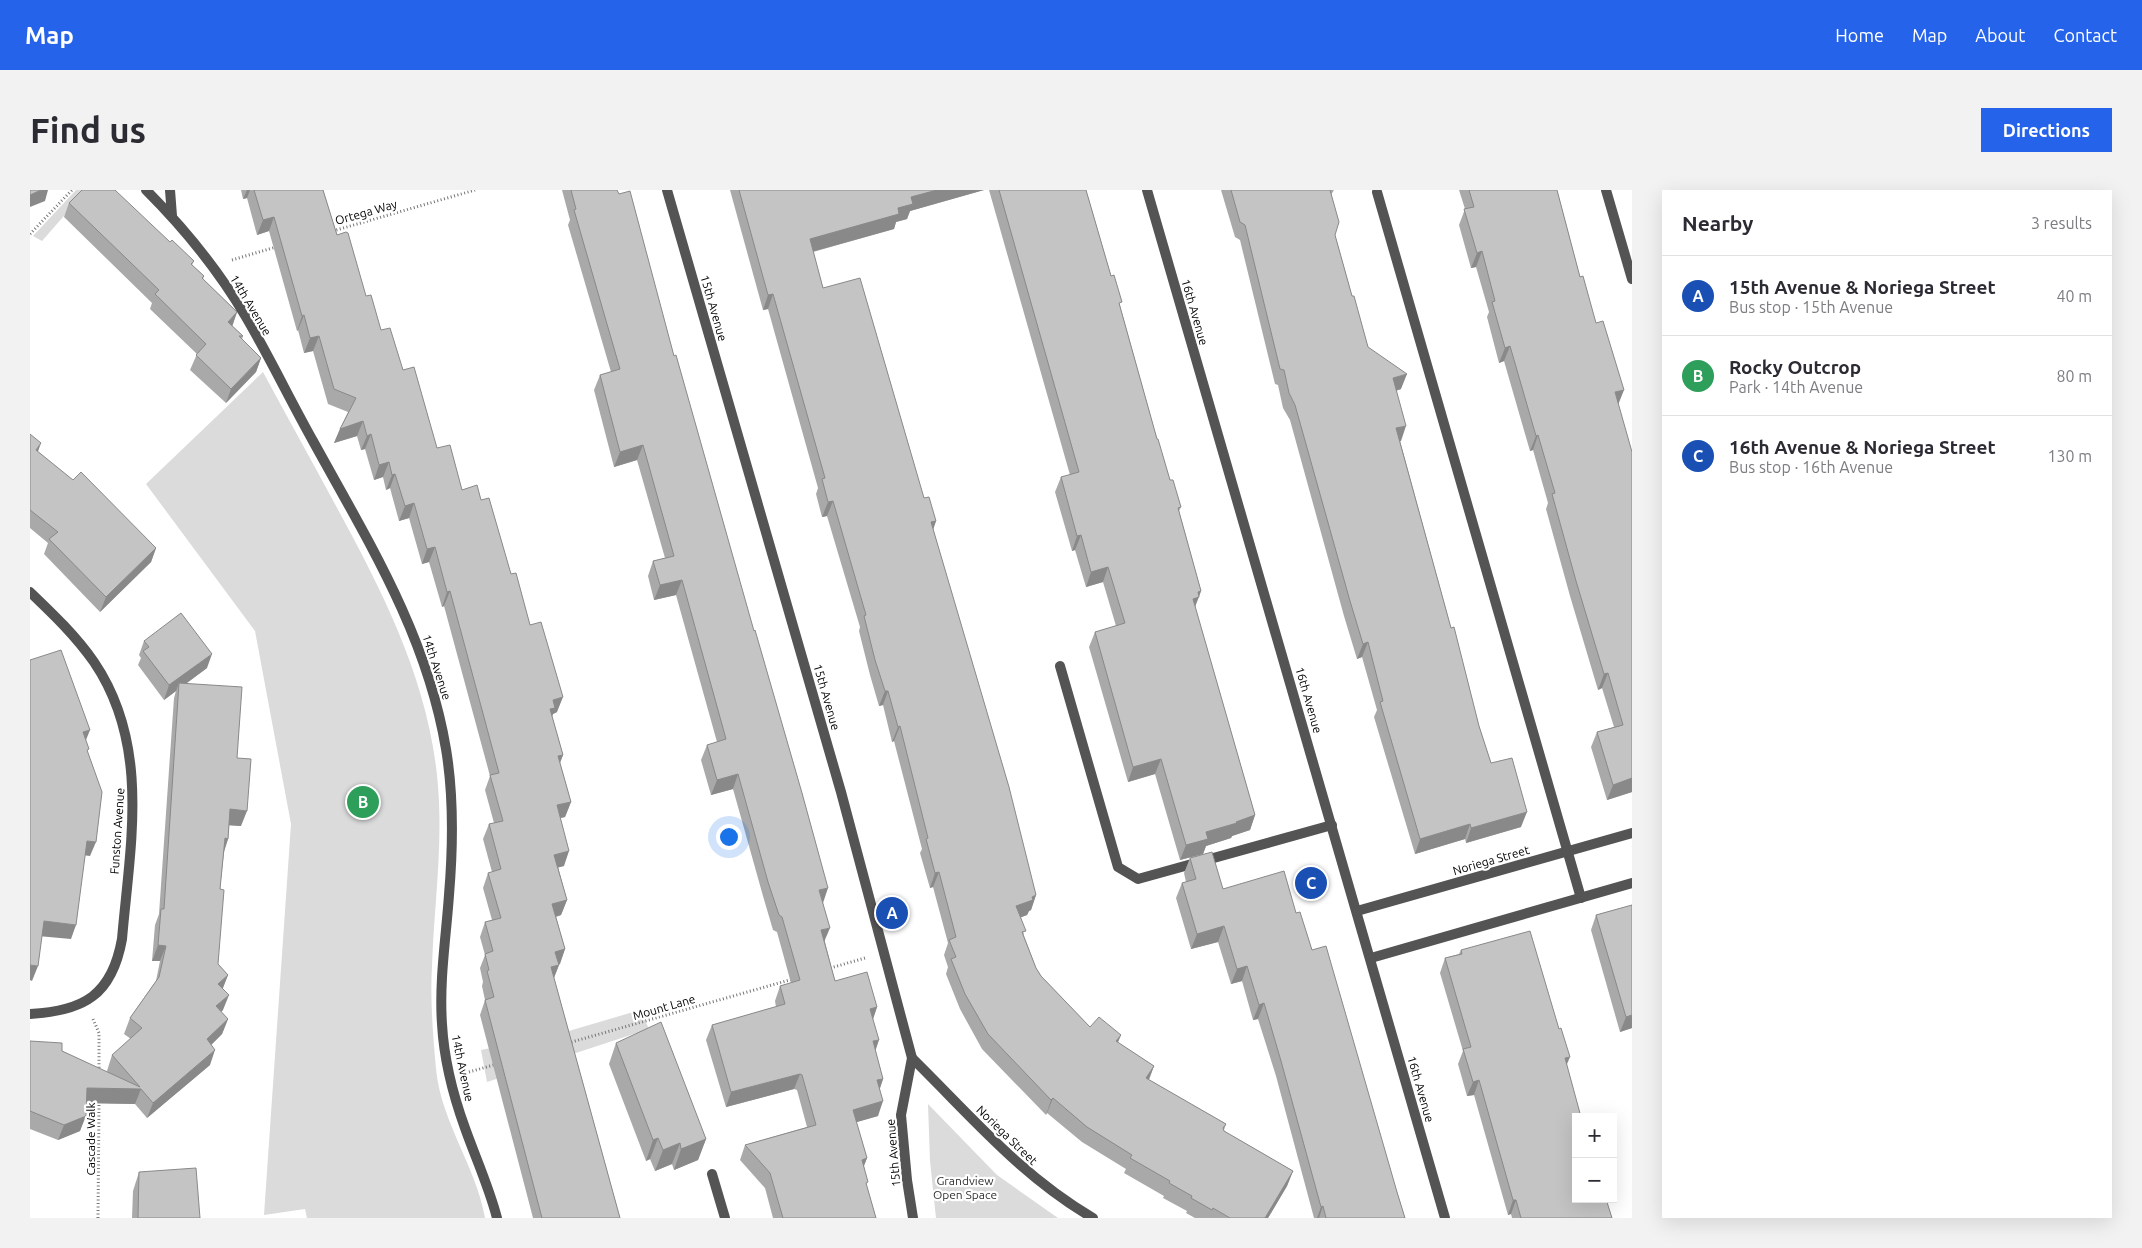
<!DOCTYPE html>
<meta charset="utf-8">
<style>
body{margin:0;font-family:Ubuntu,sans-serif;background:#f2f2f3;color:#2b2b33}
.controls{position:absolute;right:15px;bottom:15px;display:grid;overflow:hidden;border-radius:0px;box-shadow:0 5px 20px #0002}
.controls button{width:45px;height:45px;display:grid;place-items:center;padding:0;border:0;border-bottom:1px solid #e1e1e2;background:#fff;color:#2b2b33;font:25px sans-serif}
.you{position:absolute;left:698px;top:646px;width:18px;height:18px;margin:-12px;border:4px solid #fff;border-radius:50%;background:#1a73e8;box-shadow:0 0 0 8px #1a73e833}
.badge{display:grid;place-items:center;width:32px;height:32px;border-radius:50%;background:#2563eb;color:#fff;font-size:16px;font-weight:700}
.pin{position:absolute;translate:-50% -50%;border:2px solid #fff;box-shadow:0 1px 5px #0006}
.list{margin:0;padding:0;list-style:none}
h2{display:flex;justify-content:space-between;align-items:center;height:65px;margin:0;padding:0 20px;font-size:21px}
h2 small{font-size:16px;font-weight:400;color:#7c7c81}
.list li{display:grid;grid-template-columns:32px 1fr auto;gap:15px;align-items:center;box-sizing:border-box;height:80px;padding:0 20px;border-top:1px solid #e1e1e2}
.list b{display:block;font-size:19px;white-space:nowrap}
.list p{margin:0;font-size:16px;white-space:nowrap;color:#7c7c81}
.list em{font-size:16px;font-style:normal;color:#7c7c81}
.map{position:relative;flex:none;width:1602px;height:1028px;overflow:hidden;border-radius:0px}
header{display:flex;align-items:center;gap:30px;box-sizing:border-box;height:70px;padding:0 25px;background:#2563eb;color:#fff}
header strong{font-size:24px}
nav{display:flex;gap:28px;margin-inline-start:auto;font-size:18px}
.intro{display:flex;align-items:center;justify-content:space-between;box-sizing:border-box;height:120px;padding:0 30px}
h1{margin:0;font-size:35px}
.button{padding:12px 22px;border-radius:0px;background:#2563eb;color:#fff;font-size:18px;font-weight:700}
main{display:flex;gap:30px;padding:0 30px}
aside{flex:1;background:#fff;border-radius:0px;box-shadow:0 5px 20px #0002}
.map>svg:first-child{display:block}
.green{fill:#dbdbdb}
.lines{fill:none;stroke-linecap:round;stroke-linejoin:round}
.path{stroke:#767676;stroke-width:3;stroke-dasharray:1 2.5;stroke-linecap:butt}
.service{stroke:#545454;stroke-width:10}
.minor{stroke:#545454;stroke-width:10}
.wall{fill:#a9a9a9}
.shaded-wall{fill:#898989}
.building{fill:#c4c4c4;stroke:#898989}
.labels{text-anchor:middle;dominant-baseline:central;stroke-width:4.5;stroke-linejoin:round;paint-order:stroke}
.street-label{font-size:12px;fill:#000;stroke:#fff}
.park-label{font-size:12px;fill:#323232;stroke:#fff}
</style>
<header>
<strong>Map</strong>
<nav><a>Home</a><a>Map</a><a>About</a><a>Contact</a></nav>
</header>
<div class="intro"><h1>Find us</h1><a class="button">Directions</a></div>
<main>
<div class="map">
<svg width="1602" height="1028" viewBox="0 0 1602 1028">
<rect width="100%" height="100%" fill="#fff"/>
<!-- green -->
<g class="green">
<polygon points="46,0 51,0 54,3 12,51 3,46"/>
<path d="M 233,182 C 257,227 282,271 306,316 C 354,404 400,494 408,596 C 413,657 404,716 402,776 C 400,810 403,845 406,879 C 411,932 446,976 455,1028 L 277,1028 L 275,1019 L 234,1025 L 261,634 L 225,441 L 116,294 Z"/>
<polygon points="610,820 619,839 457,892 451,860 532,843"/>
<polygon points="898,914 967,985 1028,1028 906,1028 900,971"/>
</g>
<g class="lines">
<!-- path -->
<g class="path">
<polyline points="303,41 445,0"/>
<polyline points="0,44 42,0"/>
<polyline points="202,70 246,57"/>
<polyline points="797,779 835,768"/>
<polyline points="63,829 69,843 69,882"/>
<polyline points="538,853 763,789"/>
<polyline points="439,882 467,874"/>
<polyline points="68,1028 69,910"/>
</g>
<!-- service -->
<g class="service">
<polyline points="1347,2 1551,708"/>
<polyline points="1030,476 1088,677 1108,689 1302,635"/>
</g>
<!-- minor -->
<g class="minor">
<path d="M 116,0 C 154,38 189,81 216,127 C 240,168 260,210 283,251 C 338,351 397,445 416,559 C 424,607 423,657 419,705 C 416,748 409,791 412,834 C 414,870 423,905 435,938 C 446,969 459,997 467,1028"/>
<polyline points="140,0 142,26"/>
<polyline points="637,0 811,602 882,868 871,925 877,990 883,1028"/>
<polyline points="1117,0 1415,1028"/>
<polyline points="1576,0 1602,89"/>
<path d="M 0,402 C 23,424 46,446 64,472 C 121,556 100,655 92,749 C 82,805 54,821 0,824"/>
<polyline points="1327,721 1602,643"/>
<polyline points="1341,768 1602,693"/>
<path d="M 882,868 C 942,927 990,985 1063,1028"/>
<polyline points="682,984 695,1028"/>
</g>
</g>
<!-- wall -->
<g class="wall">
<polygon points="211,0 293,0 307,45 351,140 373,180 407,258 432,300 451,310 500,435 527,522 523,524 522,526 533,565 530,573 541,612 535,627 530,628 534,676 528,677 537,710 531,725 526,727 535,759 524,788 590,1028 503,1028 450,825 455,810 452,796 453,792 450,778 455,765 450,747 455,732 462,730 453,698 458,683 462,682 453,649 459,634 464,633 455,600 460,586 414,416 412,417 399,372 392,374 379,328 369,331 360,298 356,300 353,287 344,290 335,259 331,260 327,246 304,253 310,239 318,222 298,214 283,161 274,163 268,140 267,141 239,41 227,45 217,8 213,9"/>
<polygon points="532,0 587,0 644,166 793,712 795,752 805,791 847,817 843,829 845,860 853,889 850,898 848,926 826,932 837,968 834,976 837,997 846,1028 743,1028 735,998 710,970 715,955 777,937 767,900 764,899 696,917 676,850 682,835 746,817 745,811 750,796 761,793 747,742 743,740 733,706 703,599 681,605 671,570 677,555 687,552 646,405 624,410 618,386 623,371 635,368 607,270 584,277 564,200 570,185 581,182 538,35 540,30"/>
<polygon points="700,0 954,0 880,21 877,29 866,32 864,39 783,62 793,98 894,308 906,331 903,339 1006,705 1001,720 999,721 997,725 991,727 994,746 1006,778 1011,786 1060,837 1088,853 1124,876 1119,890 1196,934 1194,940 1194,941 1263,981 1257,996 1238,1028 1165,1028 1156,1023 1157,1021 1133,1008 1134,1006 1094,983 1096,979 1052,952 1017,923 1016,925 952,859 930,819 916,784 918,777 914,765 918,753 903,697 900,698 890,663 892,659 864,551 862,552 853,515 849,516 840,485 829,441 830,437 797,326 792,327 786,304 788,298 738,119 733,120"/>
<polygon points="959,0 1056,0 1090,116 1127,249 1140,290 1151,317 1149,321 1171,401 1165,417 1225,625 1220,640 1202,646 1201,648 1176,656 1173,664 1150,670 1125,584 1098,592 1059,457 1065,442 1086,436 1073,392 1056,397 1045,360 1042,361 1025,302 1031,287 1040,285"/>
<polygon points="1191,0 1304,0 1301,5 1305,45 1322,106 1338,157 1371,199 1366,201 1371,251 1370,251 1421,438 1449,536 1461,573 1491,637 1436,653 1435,649 1385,664 1344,527 1347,520 1332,467 1327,469 1314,426 1260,230 1253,218 1248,195 1245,194 1210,50 1205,47"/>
<polygon points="1429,0 1527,0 1550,87 1588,214 1602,602 1577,610 1561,557 1567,542 1584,537 1572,498 1568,500 1540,406 1516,319 1518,313 1503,260 1500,261 1474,171 1469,173 1457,127 1459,122 1446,77 1441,78 1429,35 1435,19"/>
<polygon points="39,13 140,52 164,71 162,75 174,86 173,89 207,122 202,136 213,146 212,149 231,168 226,182 196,213 160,180 167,164 120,119 122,113 34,27"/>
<polygon points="0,244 8,262 126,358 121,372 70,422 14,364 18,353 0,338"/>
<polygon points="114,451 177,478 156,493 207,568 211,636 199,635 198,649 194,662 190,699 188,774 198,785 193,798 193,820 191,822 198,829 192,844 181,855 180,875 117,928 105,914 57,913 50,941 28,950 0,939 0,851 32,861 78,883 77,881 82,865 101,849 94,844 100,828 126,791 130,771 122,771 125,735 129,724 144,508 146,501 134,510 108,475 111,468 109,465"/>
<polygon points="1160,668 1193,699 1266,723 1282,760 1367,1002 1375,1028 1284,1028 1246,886 1228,829 1223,830 1212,791 1201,794 1188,752 1161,759 1146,708 1152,693 1156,692 1154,683"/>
<polygon points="1602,715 1602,838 1590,842 1561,740 1566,725"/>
<polygon points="1431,760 1537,875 1546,927 1582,1028 1482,1028 1481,1024 1478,1025 1444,905 1437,906 1428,874 1433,861 1410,783 1415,768 1429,764"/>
<polygon points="586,853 676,949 668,970 644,980 642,974 625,981 620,969 616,971 579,874"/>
<polygon points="109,982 170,1028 102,1028 103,1001"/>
</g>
<!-- shaded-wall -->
<g class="shaded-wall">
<polygon points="11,0 18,0 15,11 0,17 0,5"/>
<polygon points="217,0 220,0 217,8 213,9"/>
<polygon points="907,0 954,0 880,21 877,29 866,32 864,39 774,64 780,49 868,18 881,7"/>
<polygon points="244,27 239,41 227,45 233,30"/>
<polygon points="1452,61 1446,77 1441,78 1447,63"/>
<polygon points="743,104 738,119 733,120 738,105"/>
<polygon points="207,122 202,137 198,132"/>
<polygon points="274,125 268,140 267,141 272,126"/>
<polygon points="289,146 283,161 274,163 280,148"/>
<polygon points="1480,156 1474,171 1469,173 1475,158"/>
<polygon points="231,168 226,182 196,213 201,199"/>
<polygon points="1377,184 1371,199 1357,203 1363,188"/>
<polygon points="1594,200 1588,215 1585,202"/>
<polygon points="333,231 327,246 304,253 310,239"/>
<polygon points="1376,236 1371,251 1361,253 1366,238"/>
<polygon points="341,244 335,259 331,260 337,246"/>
<polygon points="1508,245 1503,260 1500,261 1506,246"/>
<polygon points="11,253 6,267 6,260"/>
<polygon points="613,255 607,270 584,277 590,262"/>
<polygon points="359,272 353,287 344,290 349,275"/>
<polygon points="365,284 360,298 356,300 362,285"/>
<polygon points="803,311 797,326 792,327 798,312"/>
<polygon points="384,313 379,328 369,331 375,316"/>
<polygon points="906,331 901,346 901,332"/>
<polygon points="1051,345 1045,360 1042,361 1047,346"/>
<polygon points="405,357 399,372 392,374 397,359"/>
<polygon points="126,358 121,372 70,422 76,407"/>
<polygon points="1078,377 1073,392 1056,397 1061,382"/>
<polygon points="652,390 646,405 624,410 630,395"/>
<polygon points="420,401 414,416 412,417 417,402"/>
<polygon points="1171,401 1163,422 1163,409 1168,402"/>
<polygon points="1338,452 1332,467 1327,469 1333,454"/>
<polygon points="182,464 177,478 149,499 149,493 146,501 134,510 139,495"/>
<polygon points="1578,483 1572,498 1568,500 1574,484"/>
<polygon points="855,501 858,501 853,515 849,516"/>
<polygon points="533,507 527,522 523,524 519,533 515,534 523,510"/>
<polygon points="870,536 864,551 862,552 868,537"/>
<polygon points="60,540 54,555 53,542"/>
<polygon points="533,565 527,580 528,566"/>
<polygon points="1131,569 1125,584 1098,592 1103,577"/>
<polygon points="708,584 703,599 681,605 687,590"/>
<polygon points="1602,588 1602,602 1577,610 1583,595"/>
<polygon points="541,612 535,627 521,630 527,615"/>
<polygon points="200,619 217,621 211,636 194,635"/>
<polygon points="1497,622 1491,637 1436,653 1441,638"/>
<polygon points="1225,625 1220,640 1202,646 1201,648 1176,656 1173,664 1150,670 1156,655 1176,642"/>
<polygon points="1440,634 1435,649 1385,664 1390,649"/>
<polygon points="195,648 198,649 193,664"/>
<polygon points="57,651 66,652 60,666 52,665"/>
<polygon points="539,661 534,676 519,680 524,665"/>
<polygon points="909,682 903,697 900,698 905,683"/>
<polygon points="798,698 793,713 789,700"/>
<polygon points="1006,705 1001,720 999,721 997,725 981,731 986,716"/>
<polygon points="537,710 531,725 517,729 522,714"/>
<polygon points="14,731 46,735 41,749 8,746"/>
<polygon points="1194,736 1188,752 1161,759 1167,744"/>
<polygon points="800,738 794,752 791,740"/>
<polygon points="128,755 136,756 130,771 122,771"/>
<polygon points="535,759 530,774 520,777 525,762"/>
<polygon points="0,775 8,776 2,791 0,790"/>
<polygon points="529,775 523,790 521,777"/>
<polygon points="1217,776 1212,791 1201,794 1207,779"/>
<polygon points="198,785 192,800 188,794"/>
<polygon points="199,805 193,820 180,832 186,816"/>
<polygon points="1234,813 1228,829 1223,830 1229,815"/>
<polygon points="847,817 842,832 840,819"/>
<polygon points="1602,825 1602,838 1590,842 1596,827"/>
<polygon points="198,829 192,844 171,865 177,849"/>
<polygon points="1091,845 1085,860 1086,851"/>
<polygon points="849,850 844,865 843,851"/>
<polygon points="185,860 180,875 117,928 123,913"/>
<polygon points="1540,867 1534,881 1535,868"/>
<polygon points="1124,876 1118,891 1116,888"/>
<polygon points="770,884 764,899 696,917 701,902"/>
<polygon points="853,889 848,904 847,890"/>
<polygon points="1449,890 1444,905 1437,906 1443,892"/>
<polygon points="57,898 111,899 105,914 52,913"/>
<polygon points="1023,908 1017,923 1016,925 1021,910"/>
<polygon points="853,911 848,926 817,935 823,920"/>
<polygon points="56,926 50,941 28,950 34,935"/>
<polygon points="628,948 620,969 616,971 623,950"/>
<polygon points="676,949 668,970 644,980 651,959"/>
<polygon points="650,953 642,974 625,981 633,960"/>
<polygon points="837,968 831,983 832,970"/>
<polygon points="1263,981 1257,996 1238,1028 1235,1028"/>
<polygon points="1483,1010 1486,1010 1481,1024 1478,1025"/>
<polygon points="1293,1016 1289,1028 1287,1028 1291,1017"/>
</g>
<!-- building -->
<g class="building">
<polygon points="0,0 11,0 0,5"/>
<polygon points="52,0 85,0 140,52 142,50 164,71 161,74 174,86 172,88 207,122 198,132 213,146 209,146 231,168 201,199 166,165 176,154 125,104 129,100 39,13"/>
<polygon points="224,0 293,0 307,45 316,42 318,43 336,106 341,105 351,140 360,138 373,180 384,177 407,258 420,255 432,300 447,295 451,310 459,308 481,384 486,383 500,435 511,432 533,507 523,510 525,518 520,519 533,565 528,566 541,612 527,615 539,661 524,665 537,710 522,714 535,759 525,762 529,775 521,777 590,1028 512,1028 455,810 464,807 457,781 459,780 455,764 463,761 455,732 471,728 458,683 471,679 459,634 473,631 460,585 469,583 420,401 417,402 405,357 397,359 384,313 375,316 365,284 362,285 359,272 349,275 341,244 337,246 333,231 310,239 326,208 304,199 289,146 280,148 274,125 272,126 244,27 233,30"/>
<polygon points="541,0 587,0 589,4 600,1 644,166 646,165 724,441 725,440 772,603 798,698 789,700 800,738 791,740 805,791 837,782 847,817 840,819 849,850 843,851 853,889 847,890 853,911 823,920 837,968 832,970 838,992 836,993 846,1028 753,1028 740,983 715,955 786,935 772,885 770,884 701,902 682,835 755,814 750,796 770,790 752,727 749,725 738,692 708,584 687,590 677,555 696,549 652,390 630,395 623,371 644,366 613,255 590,262 570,185 590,179 544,20 546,19"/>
<polygon points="709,0 907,0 881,7 883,14 868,18 869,24 780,49 793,98 830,88 894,308 899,307 906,331 901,332 979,597 1006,705 1002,707 1003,710 986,716 996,741 992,742 1006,778 1011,786 1060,837 1069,827 1091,845 1086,851 1124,876 1116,888 1196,934 1193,938 1194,941 1263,981 1235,1028 1200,1028 1183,1018 1182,1020 1161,1008 1162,1006 1139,993 1140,991 1100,968 1102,965 1057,937 1023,908 1021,910 958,844 935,804 921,769 926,767 919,750 926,747 909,682 905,683 896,649 898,648 870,536 868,537 858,501 855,501 845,470 834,426 836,425 803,311 798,312 792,289 795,288 743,104 738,105"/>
<polygon points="969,0 1056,0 1081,86 1084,85 1092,112 1089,113 1127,249 1128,249 1140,290 1143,290 1151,317 1148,318 1171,401 1168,402 1169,407 1163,409 1225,625 1206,632 1207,633 1176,642 1178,649 1156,655 1131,569 1103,577 1065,442 1095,433 1078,377 1061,382 1051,345 1047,346 1031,287 1049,282"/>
<polygon points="1201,0 1300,0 1309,32 1305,45 1322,106 1324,106 1338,157 1377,184 1363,188 1376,236 1366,238 1421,438 1424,437 1449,536 1461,573 1482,568 1497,622 1441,638 1440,634 1390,649 1350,512 1353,511 1338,452 1333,454 1320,411 1265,215 1259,203 1254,180 1250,179 1215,35 1210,32"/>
<polygon points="1439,0 1527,0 1550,87 1553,86 1566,133 1573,131 1594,200 1585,202 1602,262 1602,588 1583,595 1567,542 1593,535 1578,483 1574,484 1546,391 1522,304 1525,303 1508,245 1506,246 1480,156 1475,158 1462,112 1465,111 1452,61 1447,63 1434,19 1444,17"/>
<polygon points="0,244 11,253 6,260 43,290 51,282 126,358 76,407 19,349 28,342 0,320"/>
<polygon points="151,423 182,464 139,495 113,461 119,457 114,451"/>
<polygon points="31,460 60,540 53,542 59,559 57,560 72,602 66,652 57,651 46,735 14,731 8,776 0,775 0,470"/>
<polygon points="149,493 212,497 207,568 221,569 217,621 200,619 198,649 195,648 190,699 194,700 188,774 198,785 188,794 199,805 186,816 198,829 177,849 185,860 123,913 111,899 57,898 56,926 34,935 0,921 0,851 32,853 32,861 110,897 82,865 112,838 100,828 129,787 136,756 128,755 131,719 134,719"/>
<polygon points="1182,662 1193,699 1254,681 1266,723 1270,722 1282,760 1296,756 1367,1002 1375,1028 1296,1028 1293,1016 1291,1017 1251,871 1234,813 1229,815 1217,776 1207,779 1194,736 1167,744 1152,693 1166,689 1160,668"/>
<polygon points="1602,715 1602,825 1596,827 1566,725"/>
<polygon points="1500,741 1529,839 1531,838 1540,867 1535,868 1551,927 1546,927 1546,1009 1576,1009 1582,1028 1491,1028 1486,1010 1483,1010 1449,890 1443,892 1433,859 1441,857 1415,768 1432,764 1431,760"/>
<polygon points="631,832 676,949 651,959 650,953 633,960 628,948 623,950 586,853"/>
<polygon points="166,978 170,1028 108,1028 109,982"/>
</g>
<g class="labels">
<!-- street labels -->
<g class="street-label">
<text transform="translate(336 22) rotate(-16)">Ortega Way</text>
<text transform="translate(221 115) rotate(59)">14th Avenue</text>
<text transform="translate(684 118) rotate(74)">15th Avenue</text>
<text transform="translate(1165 122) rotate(74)">16th Avenue</text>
<text transform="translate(407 477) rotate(72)">14th Avenue</text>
<text transform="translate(797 507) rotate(74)">15th Avenue</text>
<text transform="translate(1279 510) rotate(74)">16th Avenue</text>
<text transform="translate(87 641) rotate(-86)">Funston Avenue</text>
<text transform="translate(1461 670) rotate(-16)">Noriega Street</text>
<text transform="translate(634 817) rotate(-16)">Mount Lane</text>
<text transform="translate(433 878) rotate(78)">14th Avenue</text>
<text transform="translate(1391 899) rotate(74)">16th Avenue</text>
<text transform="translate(977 945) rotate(44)">Noriega Street</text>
<text transform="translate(60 949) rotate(-90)">Cascade Walk</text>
<text transform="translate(863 963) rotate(-95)">15th Avenue</text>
</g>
<!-- park labels -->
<g class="park-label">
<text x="935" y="990">Grandview<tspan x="935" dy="14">Open Space</tspan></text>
</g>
</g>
</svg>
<div class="controls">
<button>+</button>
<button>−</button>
</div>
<div class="you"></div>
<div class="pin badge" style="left:862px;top:723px;background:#1a4fb4">A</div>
<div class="pin badge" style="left:333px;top:612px;background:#2e9e5b">B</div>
<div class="pin badge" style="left:1281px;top:693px;background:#1a4fb4">C</div>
</div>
<aside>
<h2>Nearby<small>3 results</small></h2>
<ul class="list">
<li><span class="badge" style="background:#1a4fb4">A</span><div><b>15th Avenue &amp; Noriega Street</b><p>Bus stop · 15th Avenue</p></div><em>40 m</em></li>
<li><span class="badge" style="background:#2e9e5b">B</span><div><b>Rocky Outcrop</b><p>Park · 14th Avenue</p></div><em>80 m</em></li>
<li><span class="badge" style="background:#1a4fb4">C</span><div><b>16th Avenue &amp; Noriega Street</b><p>Bus stop · 16th Avenue</p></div><em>130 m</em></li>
</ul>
</aside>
</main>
